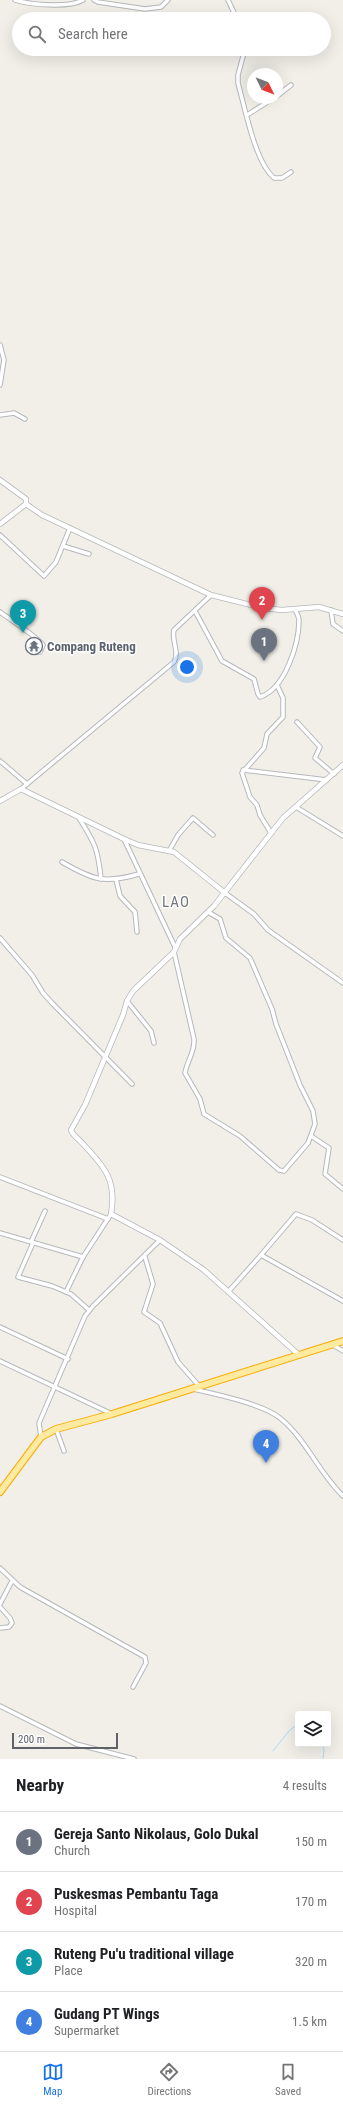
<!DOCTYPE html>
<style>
body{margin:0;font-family:"Roboto Condensed",sans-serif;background:#f2f2f2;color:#202124}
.controls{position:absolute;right:12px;bottom:12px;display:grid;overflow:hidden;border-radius:4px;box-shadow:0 4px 16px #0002}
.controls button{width:36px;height:36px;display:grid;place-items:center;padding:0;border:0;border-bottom:1px solid #e0e0e0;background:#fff;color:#202124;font:20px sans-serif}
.compass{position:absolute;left:247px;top:68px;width:36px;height:36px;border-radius:50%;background:#fff;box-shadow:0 4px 16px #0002;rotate:133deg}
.scale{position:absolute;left:12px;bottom:10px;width:106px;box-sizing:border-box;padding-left:4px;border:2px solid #5f6368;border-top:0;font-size:11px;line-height:14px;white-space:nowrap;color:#5f6368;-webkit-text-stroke:3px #fff;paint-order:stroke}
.you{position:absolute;left:187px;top:667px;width:14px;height:14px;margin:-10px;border:3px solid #fff;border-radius:50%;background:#1a73e8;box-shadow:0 0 0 6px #1a73e833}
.badge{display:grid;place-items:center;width:26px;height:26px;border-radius:50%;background:#1a73e8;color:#fff;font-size:13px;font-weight:700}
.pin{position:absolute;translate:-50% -33px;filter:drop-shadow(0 1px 2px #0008)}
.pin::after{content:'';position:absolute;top:21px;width:14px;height:12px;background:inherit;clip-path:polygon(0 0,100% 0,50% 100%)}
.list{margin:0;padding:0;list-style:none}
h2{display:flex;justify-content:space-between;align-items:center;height:52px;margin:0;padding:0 16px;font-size:17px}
h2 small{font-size:13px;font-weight:400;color:#757577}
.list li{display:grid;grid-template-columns:26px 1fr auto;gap:12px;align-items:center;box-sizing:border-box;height:60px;padding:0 16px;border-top:1px solid #e0e0e0}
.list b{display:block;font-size:15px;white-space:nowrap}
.list p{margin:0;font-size:13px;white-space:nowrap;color:#757577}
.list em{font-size:13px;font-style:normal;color:#757577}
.icon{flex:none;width:22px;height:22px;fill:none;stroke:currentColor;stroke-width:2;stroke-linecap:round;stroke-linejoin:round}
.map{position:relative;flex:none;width:343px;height:1759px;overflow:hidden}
.search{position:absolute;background:#fff;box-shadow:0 4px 16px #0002;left:12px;right:12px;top:12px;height:44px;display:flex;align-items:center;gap:10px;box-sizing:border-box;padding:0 14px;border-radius:22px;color:#757577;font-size:15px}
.sheet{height:292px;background:#fff}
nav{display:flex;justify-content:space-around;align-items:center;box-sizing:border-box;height:56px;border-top:1px solid #e0e0e0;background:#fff;font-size:11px;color:#757577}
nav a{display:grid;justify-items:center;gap:2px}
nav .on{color:#1a73e8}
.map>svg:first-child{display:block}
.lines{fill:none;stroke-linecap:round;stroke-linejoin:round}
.stream{stroke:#aadaff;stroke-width:1}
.minor-casing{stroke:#b5b8bc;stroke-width:5.5}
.tertiary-casing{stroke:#b5b8bc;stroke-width:6}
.trunk-casing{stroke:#f9ab00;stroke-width:8}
.minor{stroke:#fff;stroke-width:3.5}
.tertiary{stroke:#fff;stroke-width:4.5}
.trunk{stroke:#feeaa1;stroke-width:6}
.labels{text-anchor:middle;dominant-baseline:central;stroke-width:3;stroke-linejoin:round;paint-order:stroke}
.worship-label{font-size:13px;font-weight:bold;fill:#5b616d;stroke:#fff;text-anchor:start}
.quarter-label{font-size:15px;letter-spacing:1px;fill:#70757a;stroke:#fff}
</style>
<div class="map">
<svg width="343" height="1759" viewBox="0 0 343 1759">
<rect width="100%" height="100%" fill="#f1efe8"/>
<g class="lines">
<!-- stream -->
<g class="stream">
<polyline points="321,1744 324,1749 323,1759"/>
<polyline points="273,1751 289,1731 298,1724"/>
</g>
<!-- minor casing -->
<g class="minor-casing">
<g id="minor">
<path d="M 15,0 C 31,5 69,8 83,0"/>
<polyline points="94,0 98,2 145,9 161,7 168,0"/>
<polyline points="228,0 237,19"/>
<path d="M 245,49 L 238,75 L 238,83 C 245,108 255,162 274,178 L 282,178 L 291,172"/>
<polyline points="277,96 291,85"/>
<polyline points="247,115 274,98"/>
<polyline points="0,345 4,360 0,385"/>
<polyline points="0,415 14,413 25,419"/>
<polyline points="0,535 44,576 56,562 70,528"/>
<polyline points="63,546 89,554"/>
<polyline points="331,610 333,624 343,631"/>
<path d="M 195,611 L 222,661 L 254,679 L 258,694 L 260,697 C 285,689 299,644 299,620 C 299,617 296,612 295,609"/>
<path d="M 0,612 C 8,618 40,639 43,645 L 40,652 L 37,652 C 31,648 31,643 34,637"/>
<polyline points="297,722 320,747 315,758 334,774"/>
<polyline points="0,761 27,784"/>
<polyline points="243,770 327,780"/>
<path d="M 21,789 L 174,662 C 180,651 171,641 174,630 L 211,595"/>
<polyline points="296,807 343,836"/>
<path d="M 79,818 C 95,843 98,849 101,879"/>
<polyline points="271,833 260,815 257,805 250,797 242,773 264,748 267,734 283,717 283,698 277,685"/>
<polyline points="124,839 175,947"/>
<polyline points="169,851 178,835 193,818 213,835"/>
<path d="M 62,862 C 93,880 104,884 139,874"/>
<polyline points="116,879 120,896 135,912 137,932"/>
<polyline points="225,893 254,914 268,930 343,983"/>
<polyline points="0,938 32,975 43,993 52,1003 132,1084"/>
<path d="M 174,952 L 194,1039 C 195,1052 187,1061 185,1073 L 200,1099 L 204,1114 L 240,1136 L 279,1170 L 284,1171 L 308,1143 L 315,1124 L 313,1111 L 300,1085 L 276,1024 L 272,1009 L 250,958 L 226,938 L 220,919 L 208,912"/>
<polyline points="127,1001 151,1031 154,1043"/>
<polyline points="311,1136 329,1148 325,1174 343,1189"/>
<polyline points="0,1177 108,1219"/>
<polyline points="0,1233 83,1257 111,1214"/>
<polyline points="31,1242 45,1211"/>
<polyline points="33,1243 18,1277 52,1286 71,1294 89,1310"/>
<polyline points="261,1255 296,1214 312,1220 343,1240"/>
<polyline points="145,1257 153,1284 144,1312 160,1323 178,1362 199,1386"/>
<polyline points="66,1292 83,1257"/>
<polyline points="228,1292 261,1255 343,1301"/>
<polyline points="0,1327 68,1359"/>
<polyline points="333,1345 343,1351"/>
<polyline points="0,1361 112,1414"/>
<path d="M 193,1389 C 215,1394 263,1404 280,1418 C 306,1439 319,1473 343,1496"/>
<polyline points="56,1429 64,1451"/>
<polyline points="41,1437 39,1423 85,1316 93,1306 160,1240"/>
<polyline points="0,1568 20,1587 145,1657 146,1663 133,1687"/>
<polyline points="0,1604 12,1581"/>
<polyline points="0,1607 10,1618 12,1623 9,1627 0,1628"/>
<polyline points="0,1706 76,1744 134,1759"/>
</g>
</g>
<!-- tertiary casing -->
<g class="tertiary-casing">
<g id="tertiary">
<polyline points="0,480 26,499 26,504 42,515 211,595 263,608 282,610 319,607 343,614"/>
<polyline points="0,524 26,504"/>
<polyline points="0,801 21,789 124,839 138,845 174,852 225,893"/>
<path d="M 299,1355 L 204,1270 L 160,1240 L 111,1214 C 117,1181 105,1167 83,1144 C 79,1139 73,1136 71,1130 L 85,1105 L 123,1015 L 127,1001 L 133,991 L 174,952 L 180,939 L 214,906 L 283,818 L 343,765"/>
</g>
</g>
<!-- trunk casing -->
<g class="trunk-casing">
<polyline id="trunk" points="0,1492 41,1437 56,1429 112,1414 343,1341"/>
</g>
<!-- minor -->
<use href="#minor" class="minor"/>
<!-- tertiary -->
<use href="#tertiary" class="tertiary"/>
<!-- trunk -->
<use href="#trunk" class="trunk"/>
</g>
<!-- icons -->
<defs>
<g id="temple-ring" transform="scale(0.9)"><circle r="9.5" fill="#fff" stroke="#6b7280" stroke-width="1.5"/><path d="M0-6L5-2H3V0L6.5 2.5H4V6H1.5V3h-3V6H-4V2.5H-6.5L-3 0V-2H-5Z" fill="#6b7280"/></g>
</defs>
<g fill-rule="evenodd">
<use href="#temple-ring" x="34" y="646"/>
</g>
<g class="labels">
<!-- worship labels -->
<g class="worship-label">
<text x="47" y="646">Compang Ruteng</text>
</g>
<!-- quarter labels -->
<g class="quarter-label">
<text x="176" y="902">LAO</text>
</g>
</g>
</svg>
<div class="controls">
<button><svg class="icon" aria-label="layers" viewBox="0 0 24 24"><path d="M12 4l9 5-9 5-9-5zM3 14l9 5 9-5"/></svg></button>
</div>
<svg class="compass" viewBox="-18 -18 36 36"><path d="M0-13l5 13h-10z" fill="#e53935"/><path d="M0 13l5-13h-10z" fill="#757577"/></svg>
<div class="scale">200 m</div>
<div class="you"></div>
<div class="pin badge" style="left:264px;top:661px;background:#6b7280">1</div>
<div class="pin badge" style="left:262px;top:620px;background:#e0444e">2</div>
<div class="pin badge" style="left:23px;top:633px;background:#0f9aa8">3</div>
<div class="pin badge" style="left:266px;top:1463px;background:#3f7fe0">4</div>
<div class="search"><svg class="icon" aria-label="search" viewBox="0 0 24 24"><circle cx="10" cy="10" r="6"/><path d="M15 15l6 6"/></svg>Search here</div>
</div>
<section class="sheet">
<h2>Nearby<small>4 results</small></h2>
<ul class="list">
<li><span class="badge" style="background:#6b7280">1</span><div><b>Gereja Santo Nikolaus, Golo Dukal</b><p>Church</p></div><em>150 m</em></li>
<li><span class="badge" style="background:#e0444e">2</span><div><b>Puskesmas Pembantu Taga</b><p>Hospital</p></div><em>170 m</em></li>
<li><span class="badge" style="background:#0f9aa8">3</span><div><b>Ruteng Pu'u traditional village</b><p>Place</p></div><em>320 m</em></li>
<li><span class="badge" style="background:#3f7fe0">4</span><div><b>Gudang PT Wings</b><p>Supermarket</p></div><em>1.5 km</em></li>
</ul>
</section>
<nav>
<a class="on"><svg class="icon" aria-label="map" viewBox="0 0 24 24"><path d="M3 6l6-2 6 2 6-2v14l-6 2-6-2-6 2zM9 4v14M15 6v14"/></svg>Map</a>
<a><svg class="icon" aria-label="directions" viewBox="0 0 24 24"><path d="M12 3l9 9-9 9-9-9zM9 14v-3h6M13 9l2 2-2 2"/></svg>Directions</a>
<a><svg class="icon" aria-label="saved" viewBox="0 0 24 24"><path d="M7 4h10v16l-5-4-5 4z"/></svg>Saved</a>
</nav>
